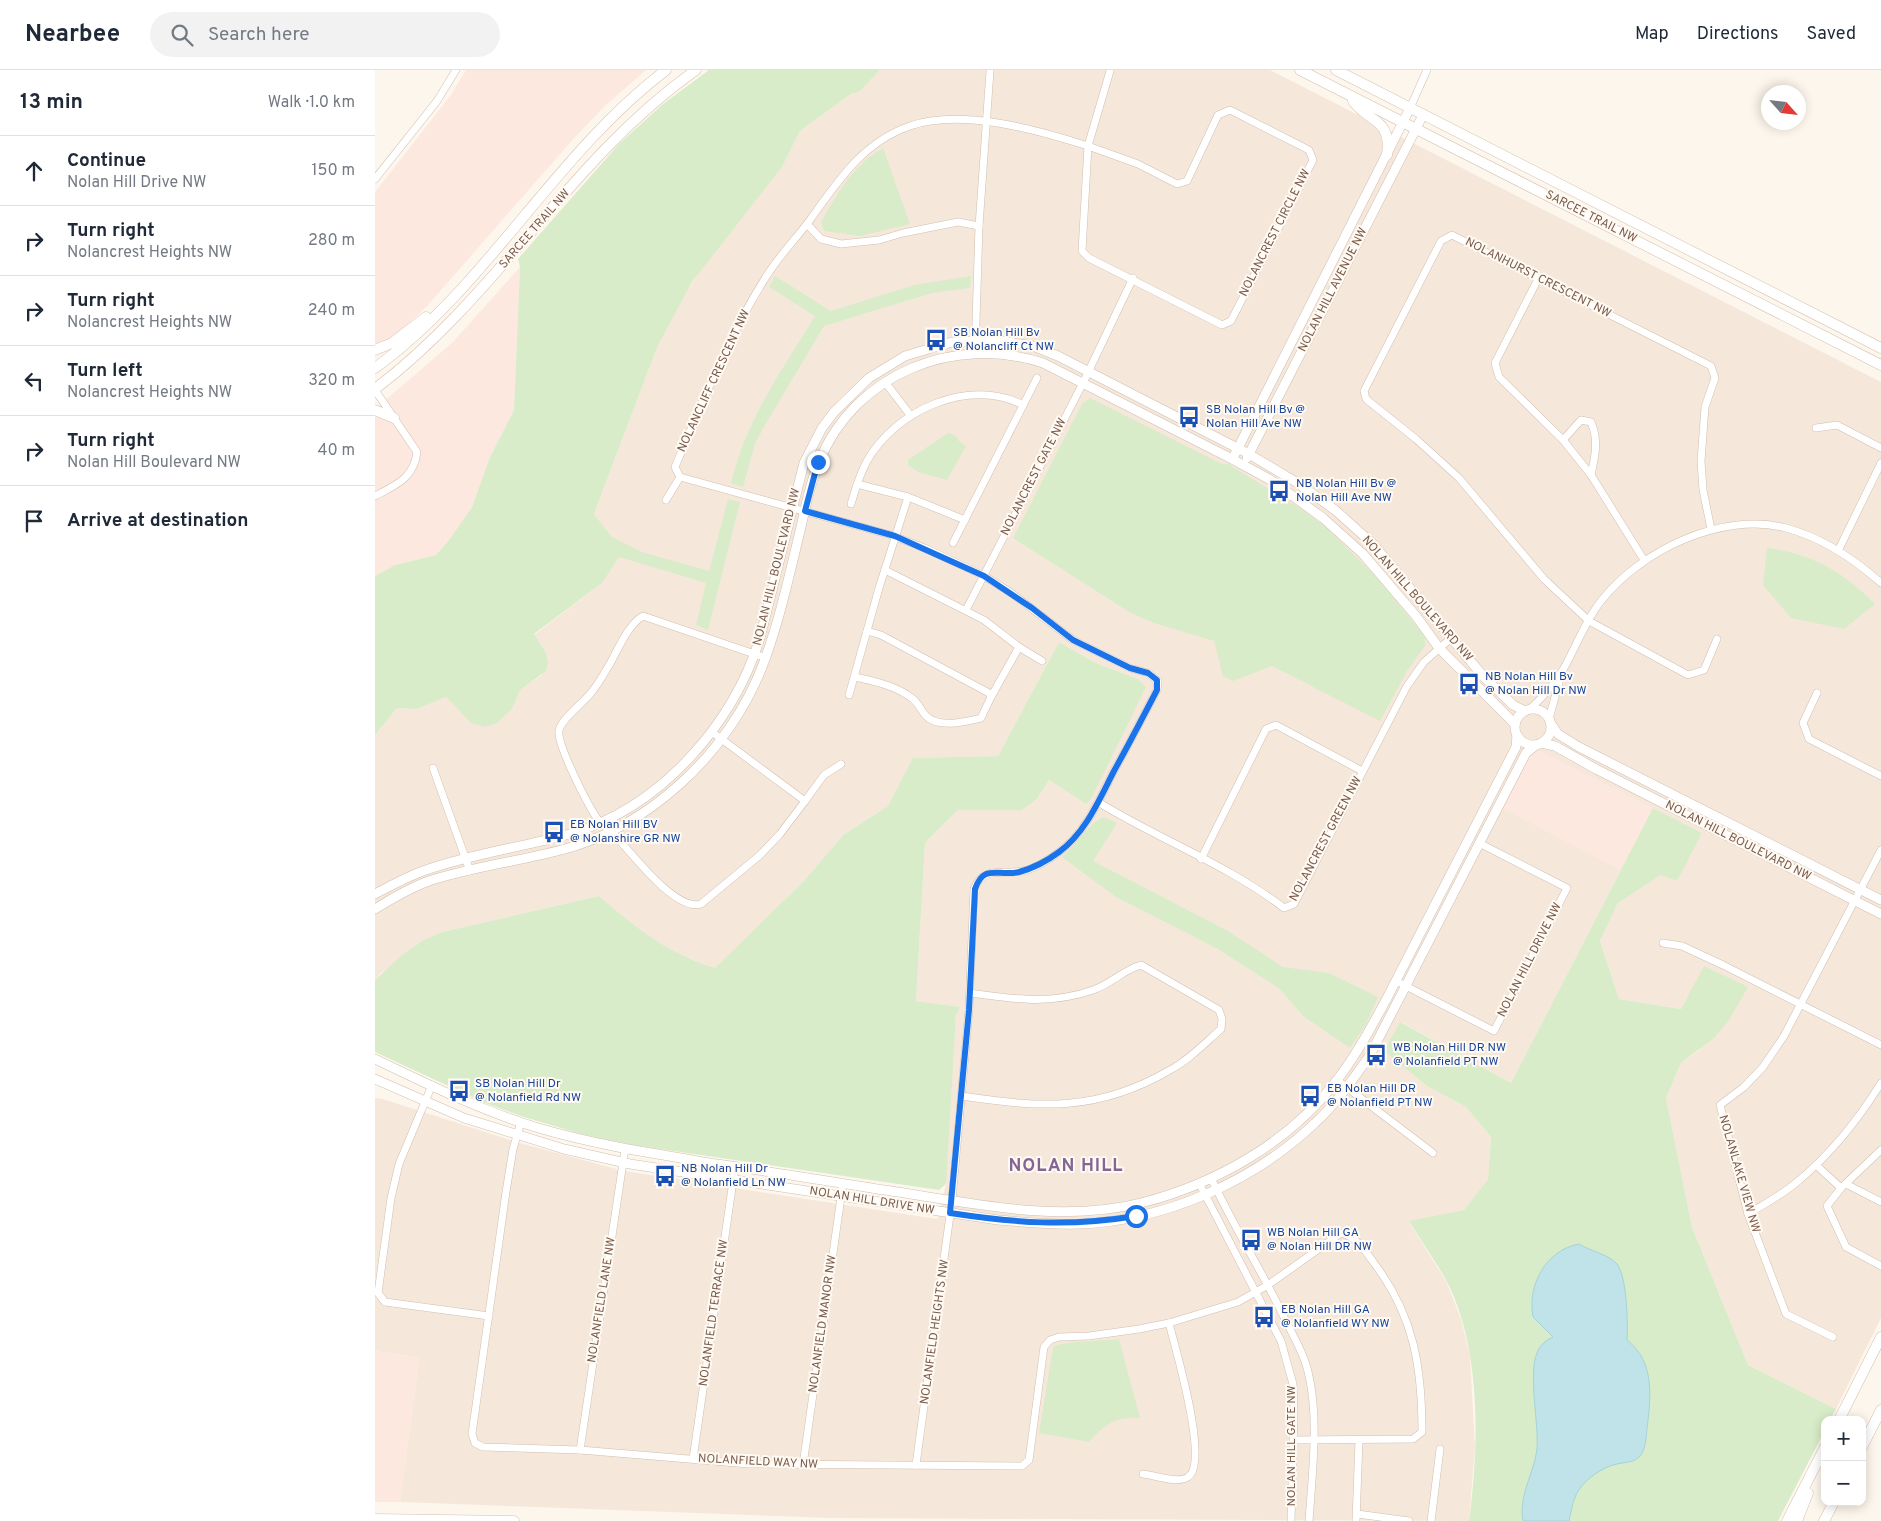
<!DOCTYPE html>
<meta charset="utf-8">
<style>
body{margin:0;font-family:Overpass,sans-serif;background:#f2f2f3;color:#1f2937}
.controls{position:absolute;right:15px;bottom:15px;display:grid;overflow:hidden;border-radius:10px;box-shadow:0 2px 12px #0003}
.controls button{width:45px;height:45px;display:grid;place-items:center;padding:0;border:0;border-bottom:1px solid #e0e1e3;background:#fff;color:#1f2937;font:25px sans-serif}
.compass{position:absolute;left:1386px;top:15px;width:45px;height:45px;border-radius:50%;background:#fff;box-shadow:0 2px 12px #0003;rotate:117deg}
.stop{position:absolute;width:15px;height:15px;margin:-11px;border:4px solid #1a73e8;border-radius:50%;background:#fff}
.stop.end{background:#1a73e8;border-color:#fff;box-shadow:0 1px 5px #0008}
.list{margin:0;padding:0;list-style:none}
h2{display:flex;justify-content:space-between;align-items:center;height:65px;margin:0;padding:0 20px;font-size:21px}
h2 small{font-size:16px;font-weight:400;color:#747a83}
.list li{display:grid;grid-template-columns:32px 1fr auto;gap:15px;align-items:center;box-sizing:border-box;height:70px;padding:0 20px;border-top:1px solid #e0e1e3}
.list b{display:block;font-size:19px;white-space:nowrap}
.list p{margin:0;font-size:16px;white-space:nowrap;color:#747a83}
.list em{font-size:16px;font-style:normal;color:#747a83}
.icon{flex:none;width:28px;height:28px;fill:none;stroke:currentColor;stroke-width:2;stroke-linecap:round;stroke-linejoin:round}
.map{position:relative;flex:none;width:1506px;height:1451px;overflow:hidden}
header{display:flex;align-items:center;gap:30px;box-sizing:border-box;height:70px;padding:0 25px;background:#fff;border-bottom:1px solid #e0e1e3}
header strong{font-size:24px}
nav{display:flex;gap:28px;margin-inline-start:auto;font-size:18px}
.search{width:350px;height:45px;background:#f2f2f3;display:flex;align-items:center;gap:12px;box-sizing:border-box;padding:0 18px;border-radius:28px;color:#747a83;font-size:19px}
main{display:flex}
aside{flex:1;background:#fff}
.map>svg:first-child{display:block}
.residential{fill:#f5e8da}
.commercial{fill:#fde8e0}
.green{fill:#d8ecc9}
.water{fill:#bfe3e8;stroke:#a5d3da}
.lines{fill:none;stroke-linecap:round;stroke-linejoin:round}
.minor-casing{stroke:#d1beb0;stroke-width:8}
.tertiary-casing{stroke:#d1beb0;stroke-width:10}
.secondary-casing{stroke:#d6c0b0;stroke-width:11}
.minor{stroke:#fff;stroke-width:7}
.tertiary{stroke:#fff;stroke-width:9}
.secondary{stroke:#fff;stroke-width:10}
.route{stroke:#1a73e8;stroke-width:6}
.labels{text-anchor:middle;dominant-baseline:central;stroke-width:4;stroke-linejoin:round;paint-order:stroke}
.street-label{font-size:12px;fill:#7a5c4d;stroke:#fffaf3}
.transit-label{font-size:12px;fill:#164399;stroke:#fffaf3;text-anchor:start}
.district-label{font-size:18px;font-weight:bold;letter-spacing:1px;fill:#846695;stroke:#fffaf3}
</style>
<header>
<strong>Nearbee</strong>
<div class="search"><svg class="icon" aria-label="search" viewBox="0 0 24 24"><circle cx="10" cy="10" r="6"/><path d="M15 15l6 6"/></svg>Search here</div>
<nav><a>Map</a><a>Directions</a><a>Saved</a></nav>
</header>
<main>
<aside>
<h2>13 min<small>Walk · 1.0 km</small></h2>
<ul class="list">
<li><svg class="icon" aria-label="ahead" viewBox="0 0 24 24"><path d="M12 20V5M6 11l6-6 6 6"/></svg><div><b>Continue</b><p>Nolan Hill Drive NW</p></div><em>150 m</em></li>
<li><svg class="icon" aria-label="right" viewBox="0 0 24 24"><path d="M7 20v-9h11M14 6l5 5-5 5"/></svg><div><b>Turn right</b><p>Nolancrest Heights NW</p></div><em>280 m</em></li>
<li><svg class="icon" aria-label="right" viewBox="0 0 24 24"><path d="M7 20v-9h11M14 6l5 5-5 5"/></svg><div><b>Turn right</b><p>Nolancrest Heights NW</p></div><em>240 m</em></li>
<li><svg class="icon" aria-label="left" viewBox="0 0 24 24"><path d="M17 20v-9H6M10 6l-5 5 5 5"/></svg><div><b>Turn left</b><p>Nolancrest Heights NW</p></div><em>320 m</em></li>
<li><svg class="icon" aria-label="right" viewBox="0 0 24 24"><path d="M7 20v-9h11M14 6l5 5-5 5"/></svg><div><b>Turn right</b><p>Nolan Hill Boulevard NW</p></div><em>40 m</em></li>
<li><svg class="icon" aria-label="arrive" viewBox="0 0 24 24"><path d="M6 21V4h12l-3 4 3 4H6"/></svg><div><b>Arrive at destination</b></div></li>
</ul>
</aside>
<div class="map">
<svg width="1506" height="1451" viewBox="0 0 1506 1451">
<rect width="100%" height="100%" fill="#fdf6ec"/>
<!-- residential -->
<polygon class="residential" points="505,0 895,0 1506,312 1506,1248 1461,1339 1373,1295 1317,1157 1291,1028 1306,993 1324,980 1307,939 1244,929 1225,871 1243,833 1286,805 1327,764 1278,738 1136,1013 1026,952 1009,981 1052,1016 1091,1037 1116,1067 1113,1109 1089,1140 1034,1152 1071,1211 1086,1249 1095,1286 1100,1378 1094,1451 456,1448 25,1432 44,1288 0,1281 0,1028 8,1029 141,1072 249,1101 562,1149 571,1114 570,1103 581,945 584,937 541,931 550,773 583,740 647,740 662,729 674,710 711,734 763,609 721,593 684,572 623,686 539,688 513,736 468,765 428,812 340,899 293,879 262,860 224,826 67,862 6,903 0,910 0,665 22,638 42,639 71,627 96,653 137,639 144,620 167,605 171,583 159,565 227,513 237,467 219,444 283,275 302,237 331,191 407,97 425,61 476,24 484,22"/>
<!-- commercial -->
<g class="commercial">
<polygon points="91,0 271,0 231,35 200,67 53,235 22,265 10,271 0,273 0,122 76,25"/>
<polygon points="145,197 139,340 115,387 97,437 74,470 61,485 20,495 0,506 0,339 77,273"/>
<polygon points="1159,678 1278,738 1245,800 1128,738"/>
<polygon points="0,1281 44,1288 25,1432 0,1432"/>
</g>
<!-- green -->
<g class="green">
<polygon points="334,0 505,0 484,22 476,24 425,61 407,97 317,212 283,275 219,444 237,467 267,482 334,501 353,429 365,432 333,560 321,555 331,513 244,487 227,513 159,564 171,583 173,592 171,601 145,620 137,639 122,653 110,657 96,653 71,627 42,639 22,638 0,665 0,506 20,495 61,485 74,470 97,437 115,387 139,340 145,197 143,189 244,74 288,34"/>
<path d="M 508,78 L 535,154 L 485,166 L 449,161 L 446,152 C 461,125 480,93 508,78 Z"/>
<path d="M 400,206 L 456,241 L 539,215 L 596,206 L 595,218 L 557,223 L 449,256 L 390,355 L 380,374 L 368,417 L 356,413 C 372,348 406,302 440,246 L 394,217 Z"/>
<polygon points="715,328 847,394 853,394 926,439 948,455 1001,506 1050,567 1050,576 1032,601 1005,651 897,596 858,611 848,606 839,571 779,553 756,543 638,468 707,334"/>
<polygon points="573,363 580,365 584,371 591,376 572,410 543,402 533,395 533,390"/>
<path d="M 1392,478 C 1437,483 1469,503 1500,534 L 1469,559 L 1416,548 L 1388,515 Z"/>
<path d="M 684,572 L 721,593 L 763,609 L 771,617 L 716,729 L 711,734 L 674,710 L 662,729 L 647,740 L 583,740 L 550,773 L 541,931 L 585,937 L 581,945 L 571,1114 L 564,1120 L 258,1075 L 206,1064 L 146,1046 L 110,1033 L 0,982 L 0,910 L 27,885 L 49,870 L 67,862 L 224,826 C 263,860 291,882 340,898 L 428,812 L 468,765 L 513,736 L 538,688 L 623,686 Z"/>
<path d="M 1278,738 L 1327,763 L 1302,811 L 1286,805 L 1243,833 L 1225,871 L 1244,929 L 1306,939 L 1329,896 L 1373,917 L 1354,950 L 1340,967 L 1306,993 L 1291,1028 L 1317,1157 L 1373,1295 L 1461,1339 L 1455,1350 L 1450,1350 L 1450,1360 L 1403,1451 L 1094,1451 C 1104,1377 1107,1278 1071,1210 C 1060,1190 1046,1171 1034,1151 L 1089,1140 L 1113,1109 L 1116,1067 L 1091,1037 L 1052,1016 L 1009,981 L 1025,952 L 1136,1013 Z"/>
<path d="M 729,747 L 742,753 L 718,791 L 853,861 L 908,897 L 954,903 L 1003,927 L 990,956 L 975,978 L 928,946 L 905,919 L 843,879 L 741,827 L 687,787 C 701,776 714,752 729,747 Z"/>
<path d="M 744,1269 L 765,1348 C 739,1347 731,1353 714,1372 L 664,1363 L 678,1277 C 684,1271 731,1271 744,1269 Z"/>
</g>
<!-- water -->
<path class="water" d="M 1204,1174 C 1215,1181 1233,1184 1242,1194 C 1252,1207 1253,1253 1252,1270 C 1280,1292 1276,1327 1272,1358 C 1271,1367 1271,1381 1264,1387 C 1258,1393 1250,1392 1242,1394 C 1227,1397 1207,1411 1201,1425 C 1197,1433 1196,1443 1194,1451 L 1148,1451 C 1143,1427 1159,1403 1162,1379 C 1164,1355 1153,1303 1162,1283 C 1165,1275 1171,1270 1178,1267 L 1158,1247 C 1152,1215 1171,1180 1204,1174 Z"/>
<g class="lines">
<!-- minor casing -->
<g class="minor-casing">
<g id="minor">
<polyline points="1035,38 1052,0"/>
<polygon points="855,40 934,80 938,90 856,251 847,255 714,188 707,181 713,76 763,94 802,114 812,111 843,45"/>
<polyline points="0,109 62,31 81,0"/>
<polyline points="432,154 446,169 466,174 504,170 528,163 583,152 604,156"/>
<polyline points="1163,209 1120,293 1124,307 1188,370 1216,405 1269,490"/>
<polyline points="600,283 604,156 615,1"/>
<polyline points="510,312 536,346"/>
<path d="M 0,320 L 42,382 C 39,408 21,415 0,426"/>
<polyline points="1441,358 1462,355 1506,378"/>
<path d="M 1188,370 L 1206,350 L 1216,352 C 1224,370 1220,387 1216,405"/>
<polyline points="482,414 533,427 590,450"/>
<polyline points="291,430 305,407"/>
<path d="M 476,434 C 480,420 485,404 492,391 C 521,340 594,307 648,335"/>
<polyline points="1336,459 1328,420 1326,391 1330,337 1340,308 1336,296 1077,165 1066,171 989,321 991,329 1041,369 1084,408 1169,509 1214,551 1313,605 1329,600 1342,569"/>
<polyline points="578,473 662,308"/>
<polyline points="1464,479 1506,393"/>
<polyline points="510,500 609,550 644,577 667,591"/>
<polyline points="591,540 708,313 758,208"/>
<path d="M 480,607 C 499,611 522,616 538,629 C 543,633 546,640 550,645 C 563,659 589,652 606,648 L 616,627 L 614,623 L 506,565 L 492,561"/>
<polyline points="1442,623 1428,653 1434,669 1506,706"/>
<polyline points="474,625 504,518 533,427"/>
<polyline points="616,627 644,577"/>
<path d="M 1155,639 C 1168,627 1180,613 1189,598 C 1201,577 1210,551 1226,531 C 1265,481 1347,441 1411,458 C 1448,468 1478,488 1506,513"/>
<polyline points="1174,649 1186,605"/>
<path d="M 337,662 L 430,731 L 405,764 L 385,785 L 326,834 C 300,842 255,781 238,763 C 234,758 227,755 224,751 C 214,738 182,675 184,661 C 185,650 208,633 215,624 C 221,617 226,609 230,602 C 242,584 250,557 268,546 L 391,588"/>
<polyline points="58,698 95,801"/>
<polyline points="430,731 449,705 466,694"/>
<path d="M 723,732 C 783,769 853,795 909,838 L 919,834 L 1032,616 L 1049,592 L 1075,569"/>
<polyline points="826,789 891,659 901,655 987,701"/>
<polyline points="1288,873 1307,876 1348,895 1506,975"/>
<polyline points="1021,911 1119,961 1192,818 1104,773"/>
<polyline points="962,1010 1058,1083"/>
<polyline points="57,1015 24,1094 16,1128 3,1223 10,1232 114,1246"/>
<path d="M 587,1026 C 666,1038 723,1042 795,1000 C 814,990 830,973 846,959 L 847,949 L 844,940 L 766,895 C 748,900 736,914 718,920 C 676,935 637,929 595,923"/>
<path d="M 146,1052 L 138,1079 L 131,1122 L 97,1364 L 100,1373 L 108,1377 L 205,1380 L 374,1394 L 647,1396 L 654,1390 L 669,1277 L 675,1270 L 684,1267 L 714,1266 L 764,1259 L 794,1253 L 863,1232 L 893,1215 L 966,1163 C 983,1168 989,1179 999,1193 C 1039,1246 1047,1297 1047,1362 L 1038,1369 L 919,1370"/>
<polyline points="1441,1095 1466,1118 1506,1080"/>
<path d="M 836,1108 C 858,1155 886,1200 909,1247 C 918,1266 930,1285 934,1306 C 944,1350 937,1406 934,1451"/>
<polyline points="824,1113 906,1271 918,1314 919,1342 916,1451"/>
<polyline points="1471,1114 1506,1132"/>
<polyline points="1466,1118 1452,1136 1471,1177 1506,1196"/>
<path d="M 1373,1144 C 1389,1134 1407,1125 1422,1112 C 1456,1084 1483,1050 1506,1013"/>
<polyline points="1458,1267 1411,1244 1373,1144 1345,1035 1369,1017 1388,997 1409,966 1506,780"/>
<polyline points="205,1380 250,1079"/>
<polyline points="318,1389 360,1097"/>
<polyline points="428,1395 468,1113"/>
<path d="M 541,1395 L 577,1130 L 594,940 L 599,819 C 610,792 631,808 655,799 C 665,795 675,789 684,782 C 711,762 724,730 739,701 C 754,674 768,647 782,620 L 783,611 L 773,603 L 755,598 L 698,570 L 635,522 L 609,506 L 552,479 L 516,465 L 305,407 L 300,397 C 327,334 352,269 389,210 C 402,188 420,170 435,150 C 463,111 488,72 535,56 C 586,38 663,60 713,76 L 735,1"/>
<path d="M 768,1404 C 779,1405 803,1414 813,1407 C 835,1393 800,1277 794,1253"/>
<polyline points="982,1444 1034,1451"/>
<polyline points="981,1451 984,1370"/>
<polyline points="1056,1451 1065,1379"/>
</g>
</g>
<!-- tertiary casing -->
<g class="tertiary-casing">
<g id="tertiary">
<polyline points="860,384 1035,38"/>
<polyline points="872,388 1048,45"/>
<circle cx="1158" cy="657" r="18"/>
<polyline points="1176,654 1183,664 1204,677 1506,830"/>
<polyline points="1166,673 1180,676 1221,699 1506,844"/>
<path d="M 0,824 C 17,815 33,806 51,800 C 99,783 150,777 198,763 C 287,736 358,654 385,568 L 429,393 L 447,358 L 459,342 L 494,308 L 530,286 L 577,272 L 621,270 L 658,276 L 683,286 L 874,384 L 921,412 L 960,440 L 998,474 L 1108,606 L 1138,635 L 1150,641"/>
<path d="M 0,839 C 16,829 33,819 51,812 C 98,796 149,791 197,777 C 236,765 274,742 305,714 C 341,682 372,638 389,592 C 405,549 415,502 426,457 C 431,435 435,413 444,392 C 480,303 580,264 668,293 L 857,389 L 894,409 L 948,448 L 988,484 L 1041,546 L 1064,578 L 1140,654"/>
<path d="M 0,989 C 52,1014 105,1040 160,1057 C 220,1075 281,1084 342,1094 C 398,1102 453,1111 509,1120 C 593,1132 681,1154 766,1133 C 841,1114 915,1072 962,1010 C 982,984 997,956 1012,928 L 1141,677 L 1142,665"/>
<path d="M 0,1009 L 89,1048 L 189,1079 L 255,1094 L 623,1150 C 650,1152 676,1155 703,1154 C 789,1151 878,1112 940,1053 C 962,1033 978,1009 995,985 L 1151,683 L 1161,675"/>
</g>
</g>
<!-- secondary casing -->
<g class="secondary-casing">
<g id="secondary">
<polyline points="925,0 1506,295"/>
<polyline points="961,0 1506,278"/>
<path d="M 978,31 C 994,53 1017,48 1012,85"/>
<polyline points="0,280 17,273 51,247"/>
<path d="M 0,298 C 112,217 180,84 291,0"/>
<path d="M 0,319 C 122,227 196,88 321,0"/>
<polyline points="0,340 19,348"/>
<polyline points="1464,1350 1506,1267"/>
<polyline points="1487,1377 1506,1340"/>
<polyline points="0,1449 139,1451"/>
<polyline points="1412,1451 1450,1377"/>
<polyline points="1422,1451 1433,1423"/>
<polyline points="1449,1451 1459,1432"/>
</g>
</g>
<!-- minor -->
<use href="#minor" class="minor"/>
<!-- tertiary -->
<use href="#tertiary" class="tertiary"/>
<!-- secondary -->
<use href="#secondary" class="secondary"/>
</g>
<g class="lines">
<!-- route -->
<path class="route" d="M 443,392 L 430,441 L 520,466 L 609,506 L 657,538 L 698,570 L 755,598 L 773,603 L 782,610 L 782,620 C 768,647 754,674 739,701 C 724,730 711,762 684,782 C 672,791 659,798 644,802 C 623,807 609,793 600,819 L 594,940 L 575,1143 C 641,1153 694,1157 761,1146"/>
</g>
<!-- icons -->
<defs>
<g id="bus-bare" transform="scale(1.725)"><path d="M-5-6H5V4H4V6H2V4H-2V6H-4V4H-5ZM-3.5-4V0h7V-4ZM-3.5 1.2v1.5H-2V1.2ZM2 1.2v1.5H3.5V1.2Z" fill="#1a4fb4" stroke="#fffaf3" stroke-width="2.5" paint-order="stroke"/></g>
</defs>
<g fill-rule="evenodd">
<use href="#bus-bare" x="561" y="270"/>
<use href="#bus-bare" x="814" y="347"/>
<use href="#bus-bare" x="904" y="421"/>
<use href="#bus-bare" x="1094" y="614"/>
<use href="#bus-bare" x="179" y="762"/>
<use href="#bus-bare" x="1001" y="985"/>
<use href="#bus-bare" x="84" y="1021"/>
<use href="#bus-bare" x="935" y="1026"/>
<use href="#bus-bare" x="290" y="1106"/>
<use href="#bus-bare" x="876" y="1170"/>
<use href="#bus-bare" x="889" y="1247"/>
</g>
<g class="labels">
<!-- street labels -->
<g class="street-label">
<text transform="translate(1216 147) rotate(27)">SARCEE TRAIL NW</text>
<text transform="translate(160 159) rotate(-49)">SARCEE TRAIL NW</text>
<text transform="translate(900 163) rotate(-63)">NOLANCREST CIRCLE NW</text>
<text transform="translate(1163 208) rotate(27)">NOLANHURST CRESCENT NW</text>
<text transform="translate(958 220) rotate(-63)">NOLAN HILL AVENUE NW</text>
<text transform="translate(339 311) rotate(-65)">NOLANCLIFF CRESCENT NW</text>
<text transform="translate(659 407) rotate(-63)">NOLANCREST GATE NW</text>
<text transform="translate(402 497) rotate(-76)">NOLAN HILL BOULEVARD NW</text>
<text transform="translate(1042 529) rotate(49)">NOLAN HILL BOULEVARD NW</text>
<text transform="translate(951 769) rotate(-62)">NOLANCREST GREEN NW</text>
<text transform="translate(1363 771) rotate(27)">NOLAN HILL BOULEVARD NW</text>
<text transform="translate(1155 890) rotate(-63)">NOLAN HILL DRIVE NW</text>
<text transform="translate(1364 1104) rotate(74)">NOLANLAKE VIEW NW</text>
<text transform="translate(497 1131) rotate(9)">NOLAN HILL DRIVE NW</text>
<text transform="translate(227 1230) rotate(-81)">NOLANFIELD LANE NW</text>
<text transform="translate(339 1243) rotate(-82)">NOLANFIELD TERRACE NW</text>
<text transform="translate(448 1254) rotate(-82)">NOLANFIELD MANOR NW</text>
<text transform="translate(560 1262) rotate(-82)">NOLANFIELD HEIGHTS NW</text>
<text transform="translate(917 1376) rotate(-90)">NOLAN HILL GATE NW</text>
<text transform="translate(383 1392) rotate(3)">NOLANFIELD WAY NW</text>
</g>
<!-- transit labels -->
<g class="transit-label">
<text x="578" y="263">SB Nolan Hill Bv<tspan x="578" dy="14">@ Nolancliff Ct NW</tspan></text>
<text x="831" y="340">SB Nolan Hill Bv @<tspan x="831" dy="14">Nolan Hill Ave NW</tspan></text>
<text x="921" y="414">NB Nolan Hill Bv @<tspan x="921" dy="14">Nolan Hill Ave NW</tspan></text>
<text x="1110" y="607">NB Nolan Hill Bv<tspan x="1110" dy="14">@ Nolan Hill Dr NW</tspan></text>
<text x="195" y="755">EB Nolan Hill BV<tspan x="195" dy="14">@ Nolanshire GR NW</tspan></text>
<text x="1018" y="978">WB Nolan Hill DR NW<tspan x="1018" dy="14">@ Nolanfield PT NW</tspan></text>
<text x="100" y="1014">SB Nolan Hill Dr<tspan x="100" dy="14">@ Nolanfield Rd NW</tspan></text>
<text x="952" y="1019">EB Nolan Hill DR<tspan x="952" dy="14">@ Nolanfield PT NW</tspan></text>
<text x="306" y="1099">NB Nolan Hill Dr<tspan x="306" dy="14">@ Nolanfield Ln NW</tspan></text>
<text x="892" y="1163">WB Nolan Hill GA<tspan x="892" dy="14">@ Nolan Hill DR NW</tspan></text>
<text x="906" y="1240">EB Nolan Hill GA<tspan x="906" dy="14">@ Nolanfield WY NW</tspan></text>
</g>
<!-- district labels -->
<g class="district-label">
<text x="691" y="1096">NOLAN HILL</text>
</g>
</g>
</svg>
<div class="controls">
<button>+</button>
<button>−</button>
</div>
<svg class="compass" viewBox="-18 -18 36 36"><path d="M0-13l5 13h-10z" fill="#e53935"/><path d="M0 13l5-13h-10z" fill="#747a83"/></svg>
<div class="stop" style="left:761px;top:1146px"></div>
<div class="stop end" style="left:443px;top:392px"></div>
</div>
</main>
